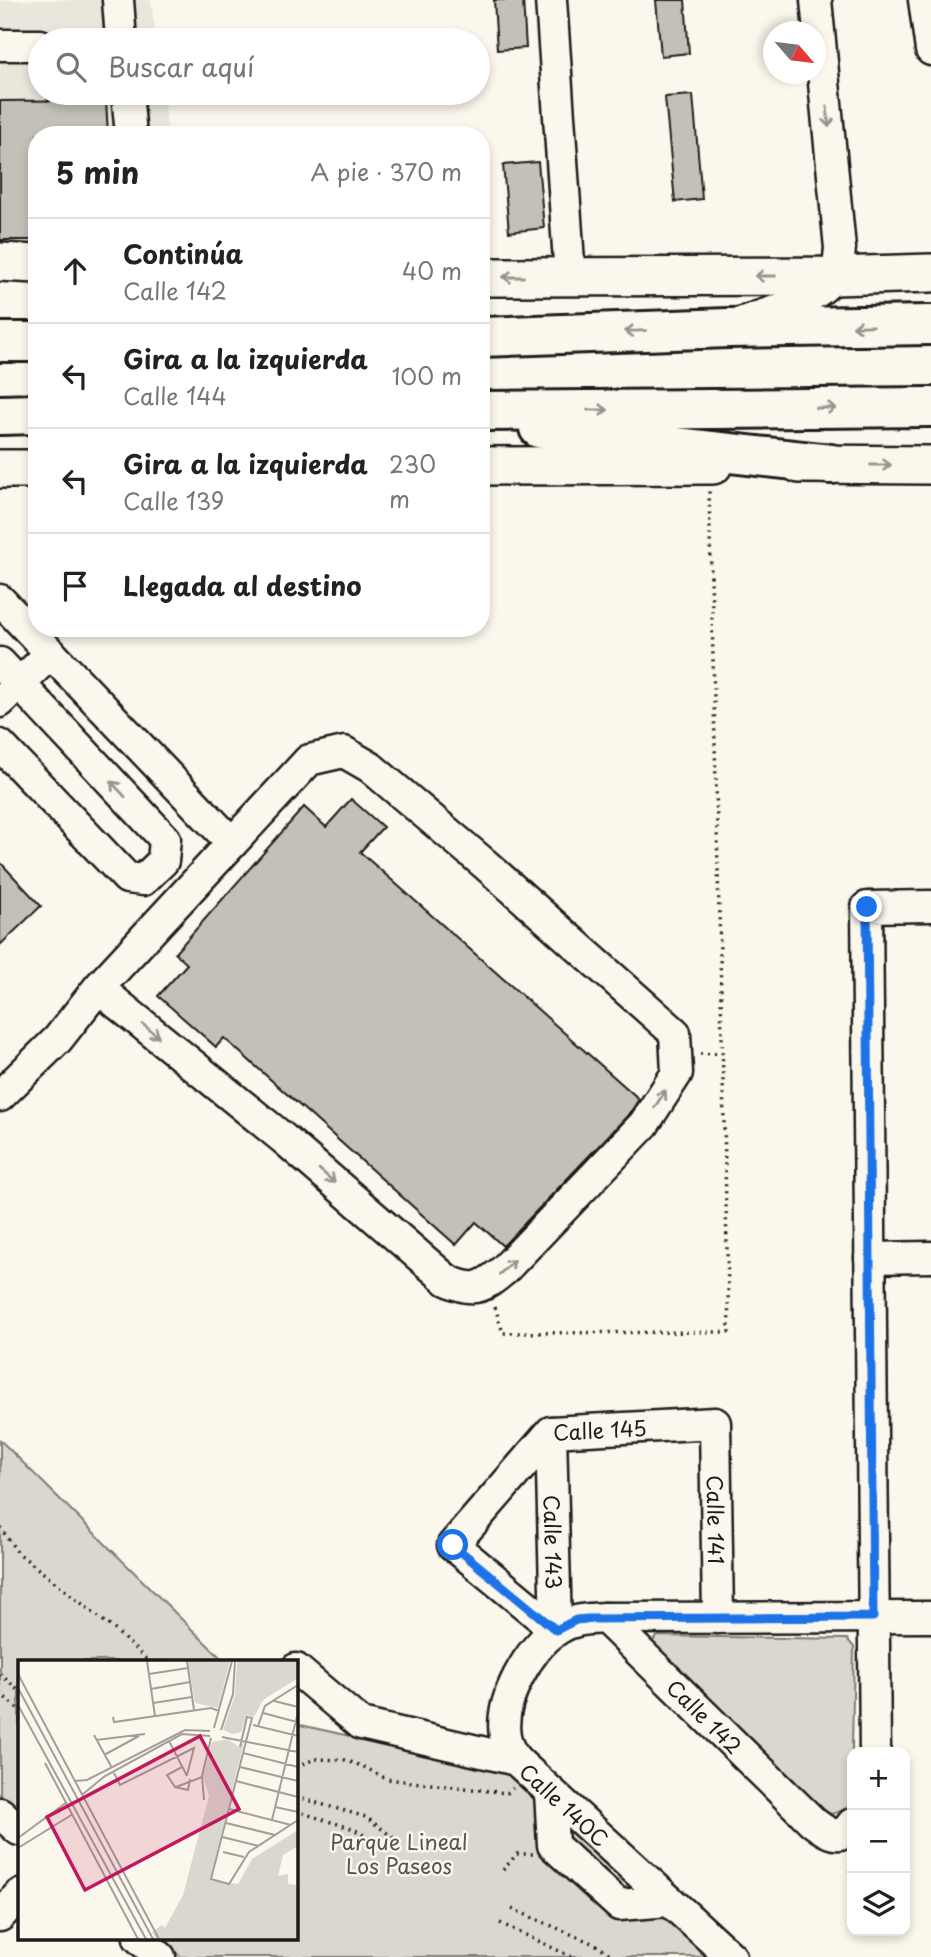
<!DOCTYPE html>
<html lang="es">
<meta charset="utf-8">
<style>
body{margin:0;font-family:"Playpen Sans",sans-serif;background:#f2f2f2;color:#222}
.controls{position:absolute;right:21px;bottom:21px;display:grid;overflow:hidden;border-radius:14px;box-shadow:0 4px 10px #0003}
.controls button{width:63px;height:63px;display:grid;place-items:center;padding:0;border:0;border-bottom:2px solid #e0e0e0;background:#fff;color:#222;font:35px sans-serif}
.compass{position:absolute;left:763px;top:21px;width:63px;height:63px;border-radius:50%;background:#fff;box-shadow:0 4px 10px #0003;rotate:118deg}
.stop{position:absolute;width:21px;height:21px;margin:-16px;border:5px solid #1a73e8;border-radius:50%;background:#fff}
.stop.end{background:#1a73e8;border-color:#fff;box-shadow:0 2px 7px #0008}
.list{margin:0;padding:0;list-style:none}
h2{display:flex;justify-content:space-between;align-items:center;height:91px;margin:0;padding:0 28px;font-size:30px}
h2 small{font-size:23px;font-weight:400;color:#767676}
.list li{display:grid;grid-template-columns:46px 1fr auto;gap:21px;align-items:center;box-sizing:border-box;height:105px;padding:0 28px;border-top:2px solid #e0e0e0}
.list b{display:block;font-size:26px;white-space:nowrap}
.list p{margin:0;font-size:23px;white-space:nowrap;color:#767676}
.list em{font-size:23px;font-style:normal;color:#767676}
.icon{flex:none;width:38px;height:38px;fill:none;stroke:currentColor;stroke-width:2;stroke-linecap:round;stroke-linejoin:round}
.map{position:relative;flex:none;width:931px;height:1957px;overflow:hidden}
.search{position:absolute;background:#fff;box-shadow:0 4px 10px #0003;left:28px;top:28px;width:462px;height:77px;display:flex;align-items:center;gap:18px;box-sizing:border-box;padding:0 24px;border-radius:38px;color:#767676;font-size:26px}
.panel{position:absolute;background:#fff;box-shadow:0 4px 10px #0003;left:28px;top:126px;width:462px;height:511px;border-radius:28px}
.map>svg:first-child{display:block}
.built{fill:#eae6dc}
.green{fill:#dad7ce;stroke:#7b7a75;stroke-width:2}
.building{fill:#c3c0b8;stroke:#1c1c1c;stroke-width:2}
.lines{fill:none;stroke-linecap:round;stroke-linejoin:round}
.minor-casing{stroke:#1c1c1c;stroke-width:35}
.major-casing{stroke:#1c1c1c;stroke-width:42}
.highway-casing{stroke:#1c1c1c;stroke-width:44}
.path{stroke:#1c1c1c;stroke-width:3.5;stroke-dasharray:2 5;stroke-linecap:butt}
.minor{stroke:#fbf7ec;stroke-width:30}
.major{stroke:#fbf7ec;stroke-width:37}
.highway{stroke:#fbf7ec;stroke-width:38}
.oneway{stroke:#97948e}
.route{stroke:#1a73e8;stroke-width:9}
.labels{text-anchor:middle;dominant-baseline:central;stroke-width:5;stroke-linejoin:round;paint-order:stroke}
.street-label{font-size:21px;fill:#1c1c1c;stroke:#fbf7ec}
.park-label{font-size:21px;fill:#555451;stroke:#fbf7ec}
.inset-road{fill:none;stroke:#a29f99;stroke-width:2}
.view{fill:#c2185b;fill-opacity:0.15;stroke:#c2185b;stroke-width:3.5}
.inset-edge{fill:none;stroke:#1c1c1c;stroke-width:3.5}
</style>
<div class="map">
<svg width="931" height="1957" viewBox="0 0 931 1957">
<rect width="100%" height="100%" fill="#fbf7ec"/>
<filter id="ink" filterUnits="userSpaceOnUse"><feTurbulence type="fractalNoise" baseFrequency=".0143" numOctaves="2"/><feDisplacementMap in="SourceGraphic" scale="14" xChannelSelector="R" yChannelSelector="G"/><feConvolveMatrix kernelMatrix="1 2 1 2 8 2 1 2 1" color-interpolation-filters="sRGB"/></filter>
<g filter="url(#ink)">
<!-- built -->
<polygon class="built" points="0,0 151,0 156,40 40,40 40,93 163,93 168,135 37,135 37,242 0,242"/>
<!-- green -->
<g class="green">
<polygon points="0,1440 224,1661 19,1661 19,1811 0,1794"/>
<path d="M 658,1636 L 847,1639 L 854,1647 L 851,1800 C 847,1810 841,1811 831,1814 L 824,1811 L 648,1645 Z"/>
<polygon points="296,1724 510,1772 717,1957 181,1957 159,1938 296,1938"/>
</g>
<!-- building -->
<g class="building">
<polygon points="494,0 523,0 526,48 497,50"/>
<polygon points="656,0 685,0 689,53 661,56"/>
<polygon points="693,95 702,199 675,202 665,97"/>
<polygon points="106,100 108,135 37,135 37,240 0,240 0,101"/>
<polygon points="538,162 544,228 509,232 503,165"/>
<polygon points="351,799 383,827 360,852 639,1099 630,1113 503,1246 476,1222 456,1245 224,1038 216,1047 158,996 187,964 175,953 304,807 326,827"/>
<polygon points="0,862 41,906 0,945"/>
</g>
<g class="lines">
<!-- minor casing -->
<g class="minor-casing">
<g id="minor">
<polyline points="118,0 121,40"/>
<polyline points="551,0 570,277"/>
<polyline points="924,0 931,50"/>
<polyline points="0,45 40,45"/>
<polyline points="127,93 131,135"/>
<path d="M 743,322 C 770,312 819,300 834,275 C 839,268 839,257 840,248 L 816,0"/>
<polyline points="0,600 232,843"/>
<polyline points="0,663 165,839 163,861 143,880 127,878 0,745"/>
<polyline points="0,702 51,653"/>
<path d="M 0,1096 L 58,1039 L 98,988 L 309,760 L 344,752 L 370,767 L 486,865 L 675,1033 L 677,1073 L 644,1124 L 504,1270 C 483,1288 473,1293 447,1280 L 284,1139 L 98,988"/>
<polyline points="870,1258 931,1257"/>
<path id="s1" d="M 551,1432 L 556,1630"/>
<path id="s2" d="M 605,1618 L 813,1822 C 827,1833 840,1842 852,1824"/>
<path id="s3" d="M 556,1630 L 453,1545 L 551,1432 L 715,1423 L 718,1618"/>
<path id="s4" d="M 296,1669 L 361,1724 L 516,1760 L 731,1957"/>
<polyline points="875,1752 867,907 931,906"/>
<path d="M 516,1760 C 511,1753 506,1745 505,1736 C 499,1701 529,1647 558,1629 C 573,1619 588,1619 605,1618 L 931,1617"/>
<polyline points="550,1792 553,1845 619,1905 669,1901"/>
<polyline points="0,1813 19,1830"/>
<polyline points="0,1916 19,1895"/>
<polyline points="139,1938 160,1957"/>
</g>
</g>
<!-- major casing -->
<g class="major-casing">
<g id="major">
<polyline points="0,262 37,264"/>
<polyline points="481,277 834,276 931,273"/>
<polyline points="799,464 931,465"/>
<polyline points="481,466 713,465"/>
<polyline points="0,469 37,469"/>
</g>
</g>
<!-- highway casing -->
<g class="highway-casing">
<g id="highway">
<polyline points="481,337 728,328 931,325"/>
<polyline points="0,342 37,342"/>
<polyline points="481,411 931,407"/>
<polyline points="0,415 37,414"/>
<polyline points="539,428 612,440 831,464"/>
</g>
</g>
<!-- path -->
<g class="path">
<polyline points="700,1054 722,1053"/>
<polyline points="495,1307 503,1333 729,1332 709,491"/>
<polyline points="0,1527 17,1552 115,1630 148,1661"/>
<polyline points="0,1674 19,1691"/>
<polyline points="0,1693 19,1710"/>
<polyline points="296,1766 316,1759 345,1760 364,1767 387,1779 507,1793 513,1788"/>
<polyline points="296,1797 366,1817 395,1839"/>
<polyline points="296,1811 354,1829 386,1849"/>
<polyline points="503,1870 517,1854 533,1854"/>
<polyline points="512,1909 599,1946 614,1957"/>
<polyline points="500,1923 572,1957"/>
</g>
<!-- minor -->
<use href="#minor" class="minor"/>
<!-- major -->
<use href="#major" class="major"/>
<!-- highway -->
<use href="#highway" class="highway"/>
</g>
<!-- one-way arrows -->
<defs><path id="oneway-shaft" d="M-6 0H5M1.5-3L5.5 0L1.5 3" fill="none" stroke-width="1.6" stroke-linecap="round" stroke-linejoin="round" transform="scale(1.75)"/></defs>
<g class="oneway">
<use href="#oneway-shaft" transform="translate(828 117) rotate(85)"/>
<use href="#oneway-shaft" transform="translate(765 276) rotate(180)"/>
<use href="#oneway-shaft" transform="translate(513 277) rotate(180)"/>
<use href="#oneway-shaft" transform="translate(863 326) rotate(179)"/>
<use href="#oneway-shaft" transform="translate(635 331) rotate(178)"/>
<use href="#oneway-shaft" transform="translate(826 408)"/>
<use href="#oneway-shaft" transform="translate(598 410)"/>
<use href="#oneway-shaft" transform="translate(881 465)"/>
<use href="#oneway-shaft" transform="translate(118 789) rotate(-133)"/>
<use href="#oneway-shaft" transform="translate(151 1031) rotate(39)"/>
<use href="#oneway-shaft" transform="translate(660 1099) rotate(-57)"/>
<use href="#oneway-shaft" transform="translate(327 1176) rotate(41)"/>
<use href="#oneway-shaft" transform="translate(507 1267) rotate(-44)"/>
</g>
</g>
<g class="lines" filter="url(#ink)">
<!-- route -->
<polyline class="route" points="453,1545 556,1630 576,1620 587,1619 873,1617 867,907"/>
</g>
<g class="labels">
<!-- street labels -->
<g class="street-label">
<text stroke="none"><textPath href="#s3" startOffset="332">Calle 145</textPath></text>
<text stroke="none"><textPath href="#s3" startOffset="544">Calle 141</textPath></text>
<text stroke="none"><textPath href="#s1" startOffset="110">Calle 143</textPath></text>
<text stroke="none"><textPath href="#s2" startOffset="140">Calle 142</textPath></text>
<text stroke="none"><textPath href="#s4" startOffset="310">Calle 140C</textPath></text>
</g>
<!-- park labels -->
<g class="park-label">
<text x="399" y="1841">Parque Lineal<tspan x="399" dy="24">Los Paseos</tspan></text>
</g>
</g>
<!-- overview -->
<g transform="translate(18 1660)">
<rect width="280" height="280" fill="#fbf7ec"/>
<path d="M 170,1 L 212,1 L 200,48 L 177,43 ZM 219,1 L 280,1 L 280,18 L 245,40 L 236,57 L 229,55 L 223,72 L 214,74 L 205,70 L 217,35 ZM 210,79 L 221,87 L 226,82 L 192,220 L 220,224 L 234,199 L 280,170 L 280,186 L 265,195 L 260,216 L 270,214 L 270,224 L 280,225 L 280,279 L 138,279 L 134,272 L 144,265 L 147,268 L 165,235 L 191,136 L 185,116 L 194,82 Z" fill="#dad7ce"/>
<path class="inset-road" d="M 129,1 L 137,56M 169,1 L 176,50M 0,14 L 141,279M 131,14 L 170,8M 0,28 L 135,279M 133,29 L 172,22M 256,41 L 280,47M 135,43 L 174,37M 0,45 L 128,279M 245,53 L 279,62M 95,57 L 96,62 L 193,48 L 201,51M 235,65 L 280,76M 240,66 L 247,46 L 280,25M 196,68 L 214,1M 203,70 L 215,34 L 217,1M 76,75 L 94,108M 204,77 L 280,92M 78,80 L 127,74M 151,81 L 169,116M 222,87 L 229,57 L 234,58 L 193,219 L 211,224 L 231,192 L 280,160M 225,93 L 280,107M 86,95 L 121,76M 27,103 L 120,279M 164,107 L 149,115 L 157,127 L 170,130 L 172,119M 222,107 L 280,121M 95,111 L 102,125 L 176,88 L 169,115M 56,121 L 69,120 L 167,70 L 192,71M 218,121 L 280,137M 158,127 L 184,117M 65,134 L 87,116 L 164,74 L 192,76M 186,140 L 184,116 L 193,78M 257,147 L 280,152M 211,149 L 273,165M 254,160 L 280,52M 208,163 L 257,175M 204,177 L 241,186M 0,178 L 49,142M 0,188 L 55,154M 205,192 L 226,197"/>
<path class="view" d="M 182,76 L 221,149 L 67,230 L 29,157 Z"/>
<rect width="280" height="280" class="inset-edge"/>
</g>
</svg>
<div class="controls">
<button>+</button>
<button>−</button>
<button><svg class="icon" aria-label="layers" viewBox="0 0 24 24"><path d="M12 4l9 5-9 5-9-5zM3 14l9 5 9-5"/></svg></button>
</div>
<svg class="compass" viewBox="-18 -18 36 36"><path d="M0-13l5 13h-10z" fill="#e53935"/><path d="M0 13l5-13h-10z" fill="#767676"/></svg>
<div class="stop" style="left:453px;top:1545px"></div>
<div class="stop end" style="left:867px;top:907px"></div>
<div class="search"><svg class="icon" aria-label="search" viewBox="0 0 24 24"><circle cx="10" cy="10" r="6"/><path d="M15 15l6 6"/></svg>Buscar aquí</div>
<section class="panel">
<h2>5 min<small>A pie · 370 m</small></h2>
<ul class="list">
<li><svg class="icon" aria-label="ahead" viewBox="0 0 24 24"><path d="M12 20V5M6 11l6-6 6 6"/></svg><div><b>Continúa</b><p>Calle 142</p></div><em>40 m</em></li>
<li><svg class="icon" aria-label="left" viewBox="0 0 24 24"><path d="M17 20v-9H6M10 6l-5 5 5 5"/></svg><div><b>Gira a la izquierda</b><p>Calle 144</p></div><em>100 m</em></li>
<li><svg class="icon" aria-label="left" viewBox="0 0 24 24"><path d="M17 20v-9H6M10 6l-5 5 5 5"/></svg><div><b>Gira a la izquierda</b><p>Calle 139</p></div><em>230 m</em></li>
<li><svg class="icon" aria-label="arrive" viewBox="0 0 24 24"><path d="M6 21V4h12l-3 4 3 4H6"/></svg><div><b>Llegada al destino</b></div></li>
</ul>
</section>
</div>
